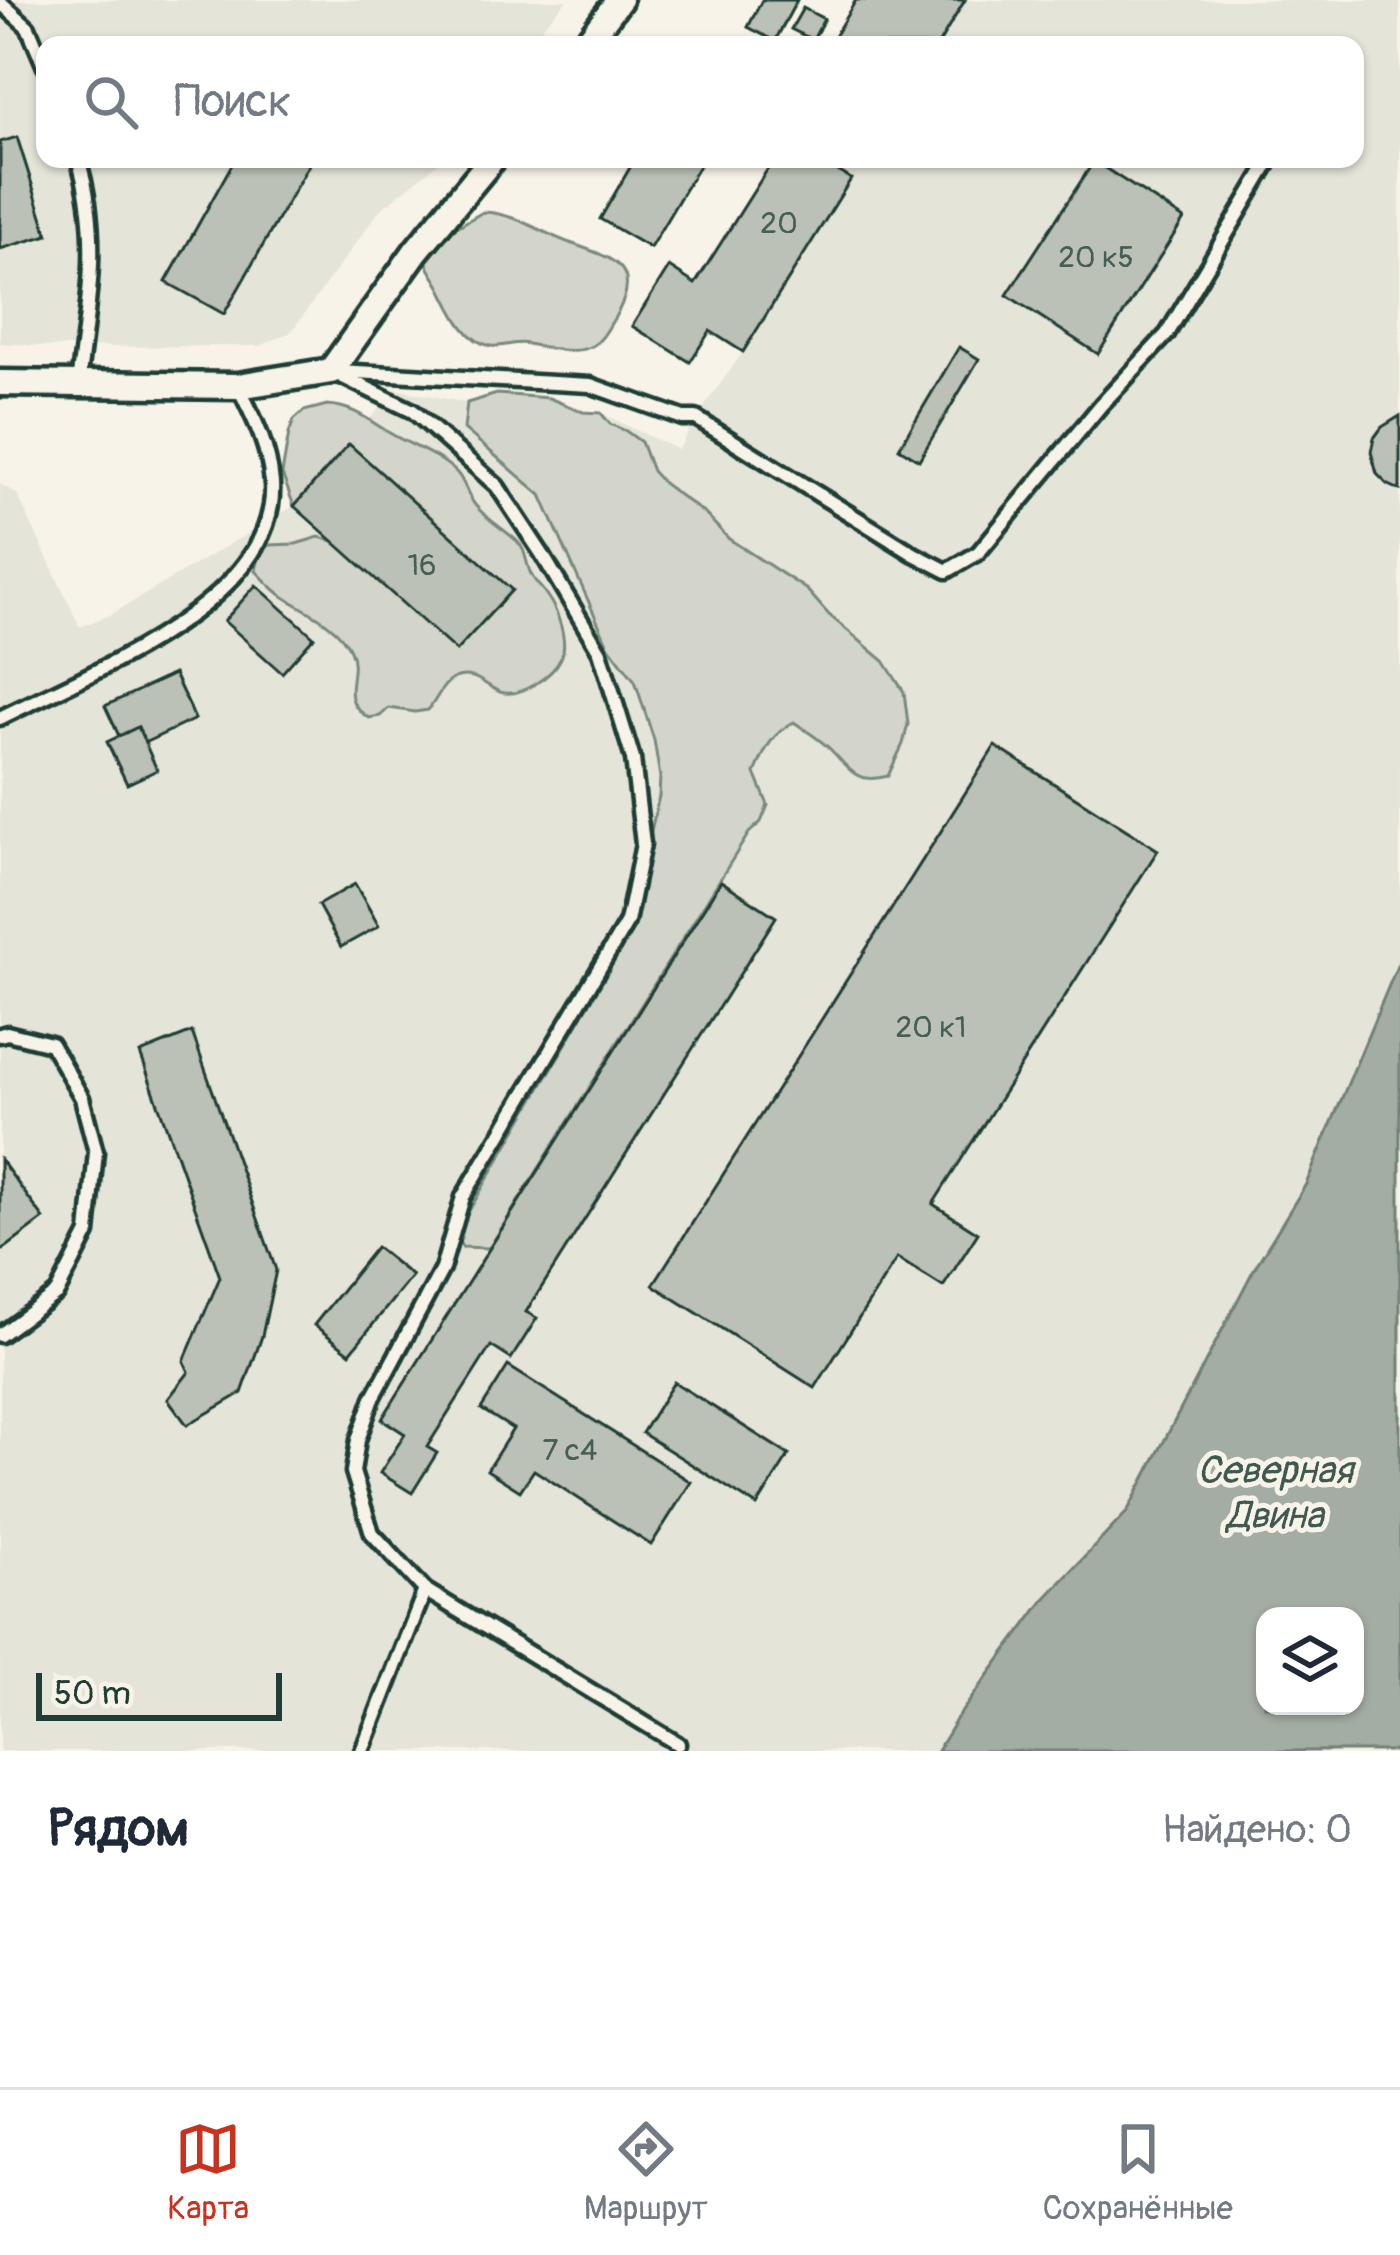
<!DOCTYPE html>
<html lang="ru">
<meta charset="utf-8">
<style>
body{margin:0;font-family:Pangolin,sans-serif;background:#f6f6f7;color:#1f2937}
.controls{position:absolute;right:36px;bottom:36px;display:grid;overflow:hidden;border-radius:24px;box-shadow:0 3px 9px #0004}
.controls button{width:108px;height:108px;display:grid;place-items:center;padding:0;border:0;border-bottom:3px solid #e0e1e3;background:#fff;color:#1f2937;font:60px sans-serif}
.scale{position:absolute;left:36px;bottom:30px;width:246px;box-sizing:border-box;padding-left:12px;border:6px solid #1f3d34;border-top:0;font-size:33px;line-height:42px;white-space:nowrap;color:#1f3d34;-webkit-text-stroke:9px #f7f3e8;paint-order:stroke}
.list{margin:0;padding:0;list-style:none}
h2{display:flex;justify-content:space-between;align-items:center;height:156px;margin:0;padding:0 48px;font-size:51px}
h2 small{font-size:39px;font-weight:400;color:#747a83}
.icon{flex:none;width:66px;height:66px;fill:none;stroke:currentColor;stroke-width:2;stroke-linecap:round;stroke-linejoin:round}
.map{position:relative;flex:none;width:1400px;height:1751px;overflow:hidden}
.search{position:absolute;background:#fff;box-shadow:0 3px 9px #0004;left:36px;right:36px;top:36px;height:132px;display:flex;align-items:center;gap:30px;box-sizing:border-box;padding:0 42px;border-radius:24px;color:#747a83;font-size:45px}
.sheet{height:336px;background:#fff}
nav{display:flex;justify-content:space-around;align-items:center;box-sizing:border-box;height:168px;border-top:3px solid #e0e1e3;background:#fff;font-size:33px;color:#747a83}
nav a{display:grid;justify-items:center;gap:6px}
nav .on{color:#c8321e}
.map>svg:first-child{display:block}
.built{fill:#e5e4d9}
.green{fill:#d3d5ca;stroke:#79897f;stroke-width:3}
.water{fill:#a4ada3;stroke:#6f8077;stroke-width:3;fill-rule:evenodd}
.building{fill:#bbc1b6;stroke:#1f3d34;stroke-width:3}
.lines{fill:none;stroke-linecap:round;stroke-linejoin:round}
.lane-casing{stroke:#1f3d34;stroke-width:21}
.street-casing{stroke:#1f3d34;stroke-width:33}
.lane{stroke:#f7f3e8;stroke-width:12}
.street{stroke:#f7f3e8;stroke-width:24}
.labels{text-anchor:middle;dominant-baseline:central;stroke-width:10;stroke-linejoin:round;paint-order:stroke}
.number-label{font-size:30px;fill:#465e54}
.water-label{font-size:39px;font-style:italic;fill:#405950;stroke:#f7f3e8}
</style>
<div class="map">
<svg width="1400" height="1751" viewBox="0 0 1400 1751">
<rect width="100%" height="100%" fill="#f7f3e8"/>
<filter id="ink" filterUnits="userSpaceOnUse"><feTurbulence type="fractalNoise" baseFrequency=".00833" numOctaves="2"/><feDisplacementMap in="SourceGraphic" scale="24" xChannelSelector="R" yChannelSelector="G"/><feConvolveMatrix kernelMatrix="1 2 1 2 8 2 1 2 1" color-interpolation-filters="sRGB"/></filter>
<g filter="url(#ink)">
<!-- built -->
<g class="built">
<polygon points="0,0 567,0 543,26 531,45 45,45 45,159 443,159 380,210 291,332 260,346 52,347 0,343"/>
<polygon points="965,0 1400,0 1400,959 1306,1184 1254,1269 1127,1513 1044,1600 957,1718 937,1751 0,1751 0,484 17,494 80,627 112,614 294,506 396,389 467,403 601,413 678,450 696,418 743,352 851,179 819,159 1355,159 1355,45 938,45"/>
</g>
<!-- green -->
<g class="green">
<path d="M 483,212 C 515,213 540,232 570,243 C 613,258 645,267 615,317 C 609,326 603,340 592,346 C 575,355 546,348 528,344 C 515,341 503,348 491,346 C 466,342 453,312 443,292 C 436,277 426,269 424,251 L 434,240 Z"/>
<path d="M 497,394 L 549,398 L 583,412 L 601,413 L 610,424 L 626,431 L 641,442 L 652,471 L 664,484 L 705,514 L 729,539 L 807,590 L 829,615 L 884,661 L 904,692 L 908,724 L 903,744 L 888,776 C 853,785 850,768 828,747 C 818,738 805,730 794,722 C 771,734 765,750 755,773 L 768,805 L 761,822 L 749,833 L 489,1248 L 462,1247 L 455,1235 L 621,949 L 636,913 L 641,875 L 659,796 L 660,777 L 654,740 L 635,681 L 608,645 L 541,495 L 464,429 L 467,403 Z"/>
<path d="M 327,405 C 354,406 371,422 393,435 C 414,447 439,455 457,473 C 465,482 467,495 475,505 C 487,520 503,528 517,541 C 527,551 525,562 531,574 C 535,583 542,588 547,596 C 557,610 569,641 561,658 C 553,675 520,699 500,692 C 485,686 476,672 458,677 C 442,681 438,699 428,710 L 415,712 L 389,708 L 380,716 L 369,718 C 335,697 362,676 350,650 C 338,624 306,611 284,597 C 273,590 265,580 256,571 L 260,553 L 269,545 L 296,544 L 319,537 L 511,590 L 350,445 L 294,506 L 282,474 L 289,433 L 294,420 L 304,411 Z"/>
</g>
<!-- water -->
<path class="water" d="M 1400,959 L 1400,1751 L 937,1751 L 957,1718 L 1044,1600 L 1127,1512 L 1254,1269 L 1306,1184 ZM 1265,1616 L 1355,1616 L 1355,1706 L 1265,1706 Z"/>
<!-- building -->
<g class="building">
<polygon points="762,0 797,0 775,41 748,27"/>
<polygon points="856,0 965,0 938,45 829,45"/>
<polygon points="803,8 824,19 813,40 791,29"/>
<polygon points="17,137 48,235 0,249 0,142"/>
<polygon points="235,159 312,159 224,314 166,282"/>
<polygon points="635,159 703,159 650,248 600,219"/>
<polygon points="774,159 819,159 851,179 743,352 710,331 690,362 632,326 669,267 695,284"/>
<polygon points="1094,161 1184,219 1098,354 1007,295"/>
<polygon points="959,347 979,359 919,460 899,448"/>
<polygon points="1400,416 1400,490 1387,484 1377,474 1371,452 1374,438 1382,427"/>
<polygon points="349,444 512,590 456,651 294,506"/>
<polygon points="256,585 314,637 282,673 224,621"/>
<polygon points="174,674 195,719 144,743 138,727 119,736 105,706"/>
<polygon points="138,727 157,770 127,784 107,742"/>
<polygon points="995,746 1158,850 933,1204 978,1233 943,1287 897,1258 815,1388 653,1285"/>
<polygon points="721,881 776,917 526,1312 537,1318 511,1359 491,1346 427,1447 437,1453 412,1493 380,1473 405,1434 382,1419"/>
<polygon points="355,884 379,926 341,947 318,905"/>
<polygon points="192,1032 276,1270 262,1336 242,1393 187,1425 168,1399 189,1372 184,1361 220,1277 140,1053"/>
<polygon points="0,1159 44,1219 0,1252"/>
<polygon points="376,1247 412,1276 350,1353 314,1325"/>
<polygon points="508,1366 691,1482 651,1545 534,1470 520,1491 487,1470 513,1429 481,1409"/>
<polygon points="674,1382 789,1455 757,1506 642,1433"/>
</g>
<g class="lines">
<!-- lane casing -->
<g class="lane-casing">
<g id="lane">
<polyline points="0,2 28,27 45,67"/>
<path d="M 78,159 C 102,234 88,307 78,383"/>
<polyline points="331,371 413,411 497,486 542,554 600,652 633,759 643,844 627,922 463,1197 442,1269 373,1398 358,1440 353,1472 372,1533 425,1590 678,1744"/>
<polyline points="338,371 590,385 683,418 696,418 914,554 947,571 978,553 1101,405 1167,334 1271,159"/>
<path d="M 0,718 C 87,674 279,602 272,483 C 269,447 254,418 239,388"/>
<polyline points="0,1035 7,1033 51,1044 82,1098 96,1152 88,1233 57,1293 0,1335"/>
<polyline points="362,1751 425,1590"/>
</g>
</g>
<!-- street casing -->
<g class="street-casing">
<g id="street">
<polyline points="585,45 619,0"/>
<polyline points="0,383 238,386 331,371 416,251 492,159"/>
</g>
</g>
<!-- lane -->
<use href="#lane" class="lane"/>
<!-- street -->
<use href="#street" class="street"/>
</g>
</g>
<g class="labels">
<!-- number labels -->
<g class="number-label">
<text x="779" y="223">20</text>
<text x="1096" y="257">20 к5</text>
<text x="422" y="565">16</text>
<text x="931" y="1027">20 к1</text>
<text x="570" y="1450">7 с4</text>
</g>
<!-- water labels -->
<g class="water-label">
<text x="1275" y="1470">Северная<tspan x="1275" dy="45">Двина</tspan></text>
</g>
</g>
</svg>
<div class="controls">
<button><svg class="icon" aria-label="layers" viewBox="0 0 24 24"><path d="M12 4l9 5-9 5-9-5zM3 14l9 5 9-5"/></svg></button>
</div>
<div class="scale">50 m</div>
<div class="search"><svg class="icon" aria-label="search" viewBox="0 0 24 24"><circle cx="10" cy="10" r="6"/><path d="M15 15l6 6"/></svg>Поиск</div>
</div>
<section class="sheet">
<h2>Рядом<small>Найдено: 0</small></h2>
<ul class="list">
</ul>
</section>
<nav>
<a class="on"><svg class="icon" aria-label="map" viewBox="0 0 24 24"><path d="M3 6l6-2 6 2 6-2v14l-6 2-6-2-6 2zM9 4v14M15 6v14"/></svg>Карта</a>
<a><svg class="icon" aria-label="directions" viewBox="0 0 24 24"><path d="M12 3l9 9-9 9-9-9zM9 14v-3h6M13 9l2 2-2 2"/></svg>Маршрут</a>
<a><svg class="icon" aria-label="saved" viewBox="0 0 24 24"><path d="M7 4h10v16l-5-4-5 4z"/></svg>Сохранённые</a>
</nav>
